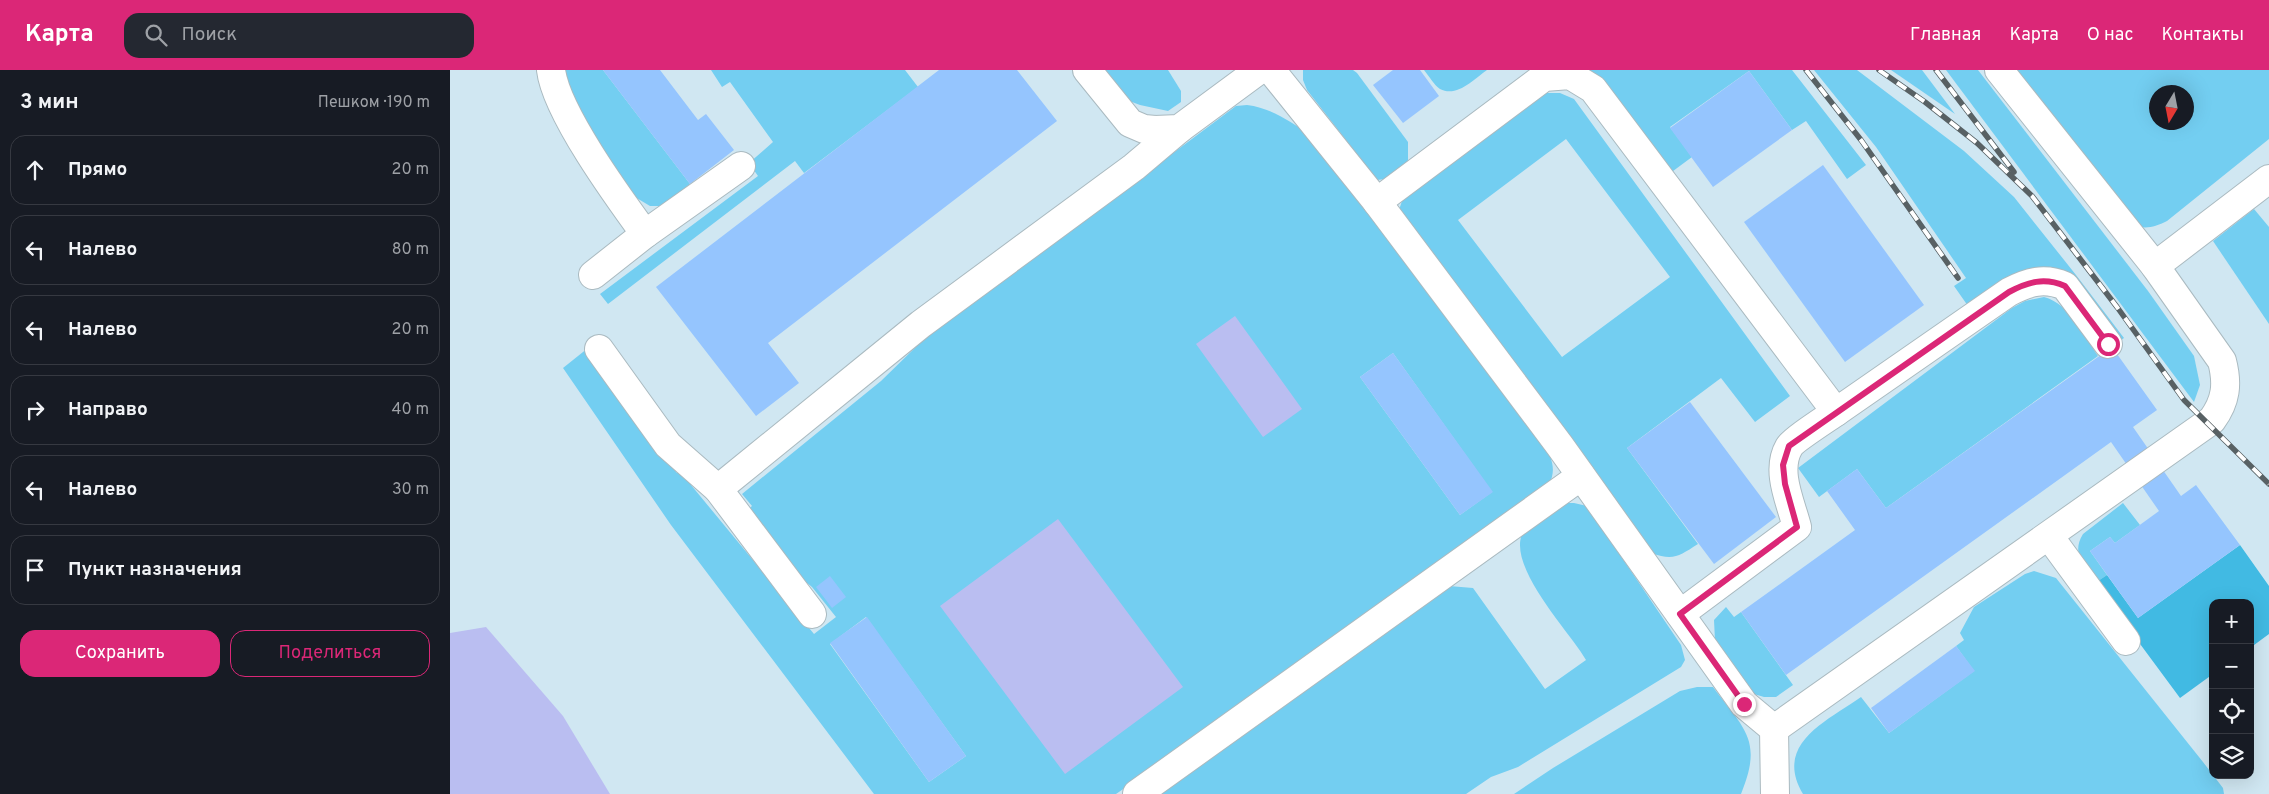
<!DOCTYPE html>
<html lang="ru">
<meta charset="utf-8">
<style>
body{margin:0;font-family:Overpass,sans-serif;background:#242831;color:#f1f3f6}
.controls{position:absolute;right:15px;bottom:15px;display:grid;overflow:hidden;border-radius:10px;box-shadow:0 5px 20px #0002}
.controls button{width:45px;height:45px;display:grid;place-items:center;padding:0;border:0;border-bottom:1px solid #363941;background:#171b24;color:#f1f3f6;font:25px sans-serif}
.compass{position:absolute;left:1699px;top:15px;width:45px;height:45px;border-radius:50%;background:#171b24;box-shadow:0 5px 20px #0002;rotate:190deg}
.stop{position:absolute;width:15px;height:15px;margin:-11px;border:4px solid #db2777;border-radius:50%;background:#fff}
.stop.end{background:#db2777;border-color:#fff;box-shadow:0 1px 5px #0008}
.list{margin:0;padding:0;list-style:none}
h2{display:flex;justify-content:space-between;align-items:center;height:65px;margin:0;padding:0 20px;font-size:21px}
h2 small{font-size:16px;font-weight:400;color:#9ea1a6}
.list li{display:grid;grid-template-columns:32px 1fr auto;gap:15px;align-items:center;box-sizing:border-box;height:70px;margin:0 10px 10px;padding:0 10px;border:1px solid #363941;border-radius:15px}
.list b{display:block;font-size:19px;white-space:nowrap}
.list em{font-size:16px;font-style:normal;color:#9ea1a6}
.actions{display:flex;gap:10px;padding:15px 20px}
.actions a{flex:1;padding:11px 0;border:1px solid #db2777;border-radius:15px;text-align:center;font-size:18px;color:#db2777}
.actions .main{background:#db2777;color:#fff}
.icon{flex:none;width:28px;height:28px;fill:none;stroke:currentColor;stroke-width:2;stroke-linecap:round;stroke-linejoin:round}
.map{position:relative;flex:none;width:1819px;height:724px;overflow:hidden}
header{display:flex;align-items:center;gap:30px;box-sizing:border-box;height:70px;padding:0 25px;background:#db2777;color:#fff}
header strong{font-size:24px}
nav{display:flex;gap:28px;margin-inline-start:auto;font-size:18px}
.search{width:350px;height:45px;background:#242831;display:flex;align-items:center;gap:12px;box-sizing:border-box;padding:0 18px;border-radius:15px;color:#9ea1a6;font-size:19px}
main{display:flex}
aside{flex:1;background:#171b24}
.map>svg:first-child{display:block}
.built{fill:#d0e7f2;fill-rule:evenodd}
.green{fill:#73cef1;fill-rule:evenodd}
.forest{fill:#41bae3}
.water{fill:#babef1}
.building{fill:#95c5fe}
.lines{fill:none;stroke-linecap:round;stroke-linejoin:round}
.minor-casing{stroke:#aabac0;stroke-width:30}
.minor{stroke:#fff;stroke-width:28}
.rail-casing{stroke:#586164;stroke-width:5.5}
.rail{stroke:#fff;stroke-width:4;stroke-dasharray:11;stroke-linecap:butt}
.route{stroke:#db2777;stroke-width:6}
</style>
<header>
<strong>Карта</strong>
<div class="search"><svg class="icon" aria-label="search" viewBox="0 0 24 24"><circle cx="10" cy="10" r="6"/><path d="M15 15l6 6"/></svg>Поиск</div>
<nav><a>Главная</a><a>Карта</a><a>О нас</a><a>Контакты</a></nav>
</header>
<main>
<aside>
<h2>3 мин<small>Пешком · 190 m</small></h2>
<ul class="list">
<li><svg class="icon" aria-label="ahead" viewBox="0 0 24 24"><path d="M12 20V5M6 11l6-6 6 6"/></svg><div><b>Прямо</b></div><em>20 m</em></li>
<li><svg class="icon" aria-label="left" viewBox="0 0 24 24"><path d="M17 20v-9H6M10 6l-5 5 5 5"/></svg><div><b>Налево</b></div><em>80 m</em></li>
<li><svg class="icon" aria-label="left" viewBox="0 0 24 24"><path d="M17 20v-9H6M10 6l-5 5 5 5"/></svg><div><b>Налево</b></div><em>20 m</em></li>
<li><svg class="icon" aria-label="right" viewBox="0 0 24 24"><path d="M7 20v-9h11M14 6l5 5-5 5"/></svg><div><b>Направо</b></div><em>40 m</em></li>
<li><svg class="icon" aria-label="left" viewBox="0 0 24 24"><path d="M17 20v-9H6M10 6l-5 5 5 5"/></svg><div><b>Налево</b></div><em>30 m</em></li>
<li><svg class="icon" aria-label="arrive" viewBox="0 0 24 24"><path d="M6 21V4h12l-3 4 3 4H6"/></svg><div><b>Пункт назначения</b></div></li>
</ul>
<div class="actions"><a class="main">Сохранить</a><a>Поделиться</a></div>
</aside>
<div class="map">
<svg width="1819" height="724" viewBox="0 0 1819 724">
<rect width="100%" height="100%" fill="#e4f5fc"/>
<!-- built -->
<path class="built" d="M 0,0 L 1819,0 L 1819,724 L 0,724 ZM 1706,22 L 1736,22 L 1736,52 L 1706,52 ZM 1763,533 L 1800,533 L 1800,705 L 1763,705 Z"/>
<!-- green -->
<g class="green">
<polygon points="108,0 153,0 240,114 213,136 200,136 185,127 124,43"/>
<polygon points="261,0 455,0 468,17 354,103 345,91 158,234 150,224 308,106 299,93 323,72 280,12 272,17"/>
<polygon points="654,0 718,0 731,21 731,32 718,41 690,35 674,29"/>
<polygon points="853,0 903,0 907,3 958,72 958,90 954,99 943,108 927,110 857,20 853,10"/>
<path d="M 974,0 L 1037,0 C 1024,9 1007,28 990,19 C 984,15 979,6 974,0 Z"/>
<polygon points="1138,0 1342,0 1416,95 1397,109 1356,51 1342,60 1299,1 1220,57 1242,87 1219,104"/>
<polygon points="1364,0 1407,0 1514,81 1564,127 1626,205 1674,268 1671,270 1625,214 1518,236 1504,216 1516,208 1426,77"/>
<polygon points="1441,0 1472,0 1505,44"/>
<polygon points="1496,0 1528,0 1698,221 1744,286 1750,315 1744,332"/>
<path d="M 1555,0 L 1819,0 L 1819,69 L 1717,151 C 1705,157 1697,159 1685,156 ZM 1706,22 L 1736,22 L 1736,52 L 1706,52 Z"/>
<path d="M 1089,23 L 1110,23 L 1124,29 L 1340,326 L 1305,352 L 1271,308 L 1177,378 L 1248,474 C 1229,486 1224,491 1201,483 L 949,140 L 954,125 ZM 1116,69 L 1220,207 L 1112,287 L 1008,150 Z"/>
<path d="M 797,35 C 821,38 839,51 859,64 L 1100,386 C 1104,397 1104,404 1099,415 L 1000,493 L 666,724 L 424,724 L 221,455 L 113,298 L 138,278 L 178,340 L 227,403 L 238,397 L 249,408 L 241,415 L 364,564 L 386,547 L 362,517 L 317,480 L 292,445 L 302,436 L 292,424 L 431,311 L 472,271 L 786,36 ZM 943,283 L 1042,422 L 1010,445 L 910,307 ZM 416,547 L 516,686 L 479,712 L 380,574 Z"/>
<polygon points="1804,139 1819,157 1819,254 1763,171"/>
<path d="M 1594,227 C 1620,234 1634,265 1648,286 L 1436,438 L 1407,399 L 1369,427 L 1348,398 L 1562,238 L 1575,231 Z"/>
<path d="M 1110,433 L 1124,433 L 1137,436 L 1231,575 L 1235,590 L 1231,597 L 1068,697 L 1041,707 L 1016,724 L 702,724 L 999,516 L 1023,518 L 1095,619 L 1136,590 C 1121,563 1049,489 1076,458 C 1084,448 1099,441 1110,433 Z"/>
<path d="M 1673,433 L 1690,455 L 1665,473 L 1660,467 L 1640,481 L 1657,505 L 1645,513 C 1634,497 1621,483 1633,464 Z"/>
<path d="M 1584,501 L 1606,508 L 1753,692 L 1773,718 L 1774,724 L 1353,724 C 1323,674 1377,651 1411,627 L 1439,663 L 1524,601 L 1506,576 L 1514,570 L 1510,563 L 1524,537 L 1575,504 Z"/>
<polygon points="1276,537 1284,547 1291,542 1343,615 1326,627 1314,627 1304,624 1265,571 1264,550"/>
<path d="M 1247,617 L 1263,617 C 1295,660 1313,670 1291,724 L 1064,724 L 1103,698 L 1230,621 Z"/>
</g>
<!-- forest -->
<polygon class="forest" points="1790,475 1819,516 1819,564 1800,578 1800,533 1763,533 1763,604 1730,628 1645,513 1657,505 1688,548"/>
<!-- water -->
<g class="water">
<polygon points="785,246 852,339 813,367 746,274"/>
<polygon points="608,449 733,617 615,704 490,536"/>
<polygon points="36,557 113,646 160,724 0,724 0,563"/>
</g>
<!-- building -->
<g class="building">
<polygon points="153,0 210,0 248,50 256,44 284,80 240,114"/>
<polygon points="489,0 567,0 607,51 318,273 349,313 306,346 206,217"/>
<polygon points="943,0 970,0 989,26 953,53 923,15"/>
<polygon points="1299,1 1342,60 1263,117 1220,58"/>
<polygon points="1373,95 1474,235 1395,292 1294,152"/>
<polygon points="1662,277 1707,340 1683,357 1731,426 1746,415 1790,475 1688,548 1640,481 1660,467 1665,473 1709,441 1661,372 1336,605 1291,542 1405,460 1377,421 1407,399 1436,438"/>
<polygon points="943,283 1043,422 1010,445 910,307"/>
<polygon points="1240,332 1326,447 1264,494 1177,378"/>
<polygon points="380,506 396,527 382,538 366,517"/>
<polygon points="417,547 516,686 479,712 380,573"/>
<polygon points="1506,576 1525,601 1439,663 1421,638"/>
</g>
<g class="lines">
<!-- minor casing -->
<g class="minor-casing">
<g id="minor">
<path d="M 101,0 C 106,42 168,127 195,164"/>
<polyline points="637,0 680,53 694,59 705,60 729,59 809,0"/>
<polyline points="821,0 927,132 1110,376 1294,634 1324,659 1325,724"/>
<path d="M 927,132 L 1094,7 L 1120,5 L 1143,19 L 1386,342 L 1559,222 C 1578,212 1594,207 1615,216 L 1658,274"/>
<polyline points="1705,196 1819,109"/>
<polyline points="143,205 195,164 291,96"/>
<polyline points="149,279 218,375 268,419"/>
<polyline points="1599,466 1676,571"/>
<polyline points="362,544 268,419 471,254 684,97 729,59"/>
<path d="M 1230,544 L 1347,457 C 1341,433 1325,401 1339,377 C 1343,370 1376,349 1386,342"/>
<path d="M 1324,659 L 1762,350 C 1776,331 1778,314 1772,291 L 1705,196 L 1549,0"/>
<polyline points="687,724 1131,406"/>
</g>
</g>
<!-- minor -->
<use href="#minor" class="minor"/>
<!-- rail casing -->
<g class="rail-casing">
<g id="rail">
<polyline points="1356,0 1411,70 1508,208"/>
<polyline points="1429,0 1475,32 1527,73 1582,126 1667,237 1734,330 1819,414"/>
<polyline points="1486,0 1564,102"/>
</g>
</g>
<!-- rail -->
<use href="#rail" class="rail"/>
</g>
<g class="lines">
<!-- route -->
<path class="route" d="M 1294,634 L 1230,544 L 1347,457 L 1335,414 L 1333,395 L 1339,376 L 1559,222 C 1578,212 1594,207 1615,216 L 1658,274"/>
</g>
</svg>
<div class="controls">
<button>+</button>
<button>−</button>
<button><svg class="icon" aria-label="locate" viewBox="0 0 24 24"><circle cx="12" cy="12" r="6"/><path d="M12 2v4M12 18v4M2 12h4M18 12h4"/></svg></button>
<button><svg class="icon" aria-label="layers" viewBox="0 0 24 24"><path d="M12 4l9 5-9 5-9-5zM3 14l9 5 9-5"/></svg></button>
</div>
<svg class="compass" viewBox="-18 -18 36 36"><path d="M0-13l5 13h-10z" fill="#e53935"/><path d="M0 13l5-13h-10z" fill="#9ea1a6"/></svg>
<div class="stop" style="left:1658px;top:274px"></div>
<div class="stop end" style="left:1294px;top:634px"></div>
</div>
</main>
